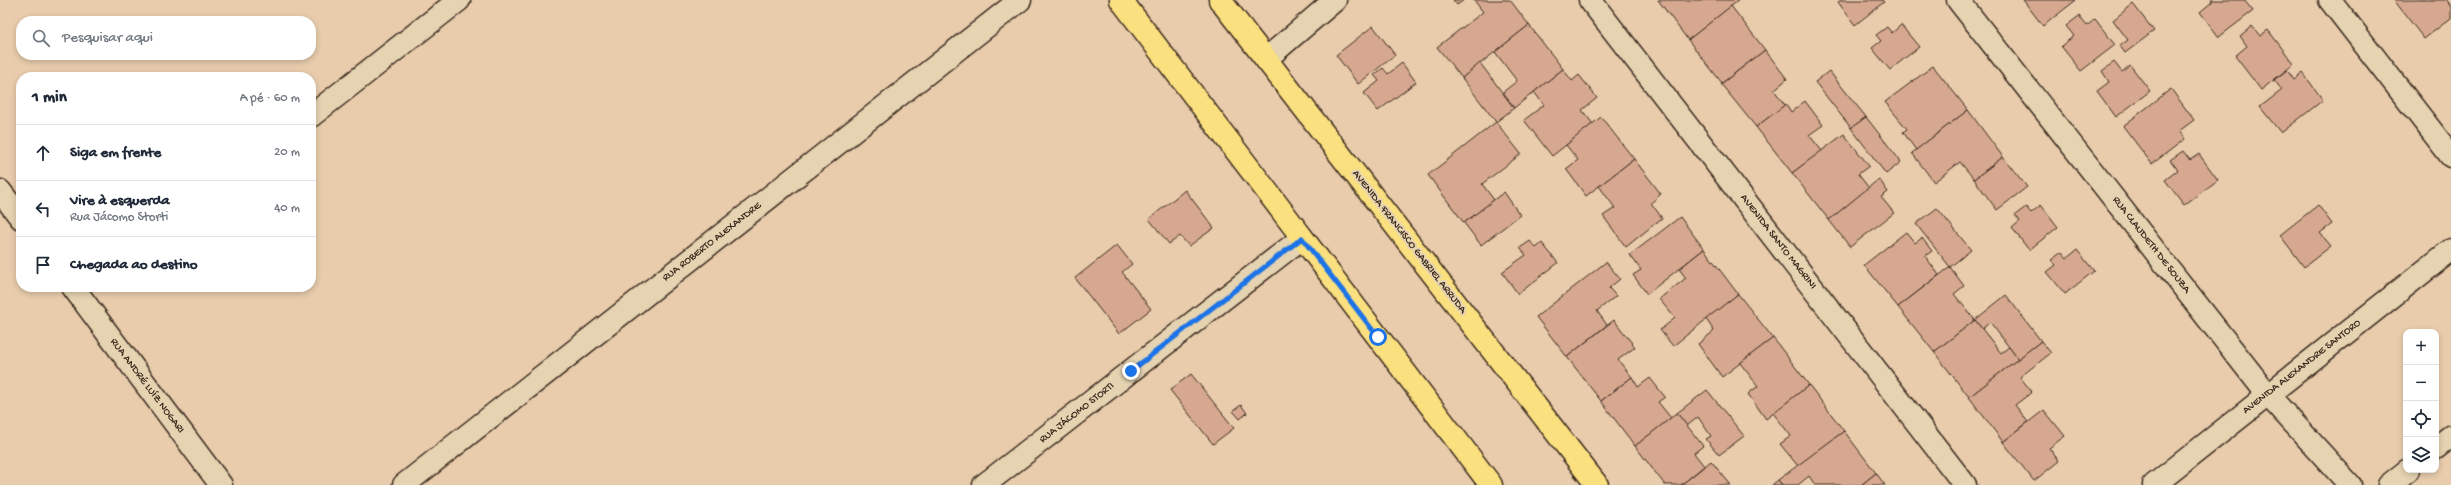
<!DOCTYPE html>
<html lang="pt">
<meta charset="utf-8">
<style>
body{margin:0;font-family:"Gochi Hand",sans-serif;background:#f6f6f7;color:#1f2937}
.controls{position:absolute;right:12px;bottom:12px;display:grid;overflow:hidden;border-radius:8px;box-shadow:0 2px 6px #0003}
.controls button{width:36px;height:36px;display:grid;place-items:center;padding:0;border:0;border-bottom:1px solid #e0e1e3;background:#fff;color:#1f2937;font:20px sans-serif}
.stop{position:absolute;width:12px;height:12px;margin:-9px;border:3px solid #1a73e8;border-radius:50%;background:#fff}
.stop.end{background:#1a73e8;border-color:#fff;box-shadow:0 1px 4px #0008}
.list{margin:0;padding:0;list-style:none}
h2{display:flex;justify-content:space-between;align-items:center;height:52px;margin:0;padding:0 16px;font-size:17px}
h2 small{font-size:13px;font-weight:400;color:#747a83}
.list li{display:grid;grid-template-columns:26px 1fr auto;gap:12px;align-items:center;box-sizing:border-box;height:56px;padding:0 16px;border-top:1px solid #e0e1e3}
.list b{display:block;font-size:15px;white-space:nowrap}
.list p{margin:0;font-size:13px;white-space:nowrap;color:#747a83}
.list em{font-size:13px;font-style:normal;color:#747a83}
.icon{flex:none;width:22px;height:22px;fill:none;stroke:currentColor;stroke-width:2;stroke-linecap:round;stroke-linejoin:round}
.map{position:relative;flex:none;width:2451px;height:485px;overflow:hidden}
.search{position:absolute;background:#fff;box-shadow:0 2px 6px #0003;left:16px;top:16px;width:300px;height:44px;display:flex;align-items:center;gap:10px;box-sizing:border-box;padding:0 14px;border-radius:16px;color:#747a83;font-size:15px}
.panel{position:absolute;background:#fff;box-shadow:0 2px 6px #0003;left:16px;top:72px;width:300px;height:220px;border-radius:16px}
.map>svg:first-child{display:block}
.building{fill:#d7a890;stroke:#3b2a1e}
.lines{fill:none;stroke-linecap:round;stroke-linejoin:round}
.minor-casing{stroke:#3b2a1e;stroke-width:25}
.major-casing{stroke:#3b2a1e;stroke-width:25}
.minor{stroke:#e5d3b1;stroke-width:22}
.major{stroke:#fbe080;stroke-width:22}
.route{stroke:#1a73e8;stroke-width:5}
.labels{text-anchor:middle;dominant-baseline:central;stroke-width:4;stroke-linejoin:round;paint-order:stroke}
.street-label{font-size:11px;fill:#3b2a1e;stroke:#e5d3b1}
</style>
<div class="map">
<svg width="2451" height="485" viewBox="0 0 2451 485">
<rect width="100%" height="100%" fill="#e8ccac"/>
<filter id="ink" filterUnits="userSpaceOnUse"><feTurbulence type="fractalNoise" baseFrequency=".025" numOctaves="2"/><feDisplacementMap in="SourceGraphic" scale="8" xChannelSelector="R" yChannelSelector="G"/><feConvolveMatrix kernelMatrix="1 2 1 2 8 2 1 2 1" color-interpolation-filters="sRGB"/></filter>
<g filter="url(#ink)">
<!-- building -->
<g class="building">
<polygon points="1453,0 1464,0 1457,5"/>
<polygon points="1474,0 1510,0 1529,25 1462,78 1437,47 1483,12"/>
<polygon points="1658,0 1739,0 1688,40"/>
<polygon points="1841,0 1882,0 1884,2 1855,25 1838,2"/>
<polygon points="2023,0 2076,0 2043,26"/>
<polygon points="2211,0 2244,0 2253,11 2219,37 2200,12 2212,2"/>
<polygon points="2394,0 2446,0 2451,7 2451,18 2424,39"/>
<polygon points="2133,4 2154,31 2125,53 2120,46 2128,40 2113,20"/>
<polygon points="1731,6 1765,50 1722,83 1688,40"/>
<polygon points="2079,16 2087,26 2095,19 2115,45 2081,71 2061,46 2074,36 2066,26"/>
<polygon points="1529,25 1563,69 1514,108 1503,92 1517,81 1495,52"/>
<polygon points="1901,25 1919,47 1890,70 1872,48 1881,41 1876,35 1887,27 1892,33"/>
<polygon points="1373,26 1395,55 1358,84 1336,55"/>
<polygon points="2252,26 2260,36 2268,30 2294,64 2261,90 2235,56 2247,46 2240,36"/>
<polygon points="1765,50 1787,79 1774,90 1785,105 1756,127 1721,84"/>
<polygon points="2114,62 2122,72 2130,65 2150,91 2116,117 2097,91 2109,82 2102,71"/>
<polygon points="1402,63 1416,82 1378,111 1364,93 1379,81 1374,75 1383,68 1388,74"/>
<polygon points="1480,63 1514,108 1496,122 1462,78"/>
<polygon points="1933,66 1968,110 1916,150 1903,132 1907,129 1885,102"/>
<polygon points="1563,69 1572,81 1579,75 1597,98 1582,110 1593,124 1552,156 1524,120 1544,105 1534,92"/>
<polygon points="2287,70 2294,80 2303,73 2323,100 2281,133 2260,107 2282,90 2274,80"/>
<polygon points="1829,71 1866,117 1851,128 1815,82"/>
<polygon points="2171,89 2194,120 2179,131 2185,139 2152,164 2123,126"/>
<polygon points="1805,101 1823,125 1809,135 1822,151 1792,173 1756,127 1786,104 1791,112"/>
<polygon points="1968,110 2003,157 1974,179 1960,162 1934,182 1912,153"/>
<polygon points="1601,117 1634,159 1586,196 1566,169 1578,160 1566,145"/>
<polygon points="1866,117 1901,162 1886,174 1851,128"/>
<polygon points="1496,122 1521,154 1482,184 1494,200 1464,223 1428,175"/>
<polygon points="1844,134 1869,166 1858,174 1869,188 1829,220 1792,173"/>
<polygon points="2183,151 2190,160 2199,154 2218,180 2184,205 2165,180 2178,170 2170,160"/>
<polygon points="2003,157 2027,187 1997,210 1974,179"/>
<polygon points="1634,159 1661,194 1651,203 1662,218 1626,247 1603,216 1615,208 1599,186"/>
<polygon points="1879,179 1888,192 1881,197 1894,213 1850,247 1829,220"/>
<polygon points="1185,190 1214,228 1189,246 1180,236 1169,244 1149,219"/>
<polygon points="1504,192 1520,215 1481,245 1464,223"/>
<polygon points="2041,205 2058,227 2029,250 2012,228 2020,221 2015,215 2026,207 2031,213"/>
<polygon points="2318,205 2332,224 2320,233 2331,246 2304,267 2280,235"/>
<polygon points="1937,208 1971,250 1950,267 1916,224"/>
<polygon points="1680,217 1704,249 1647,294 1633,275 1641,270 1630,255"/>
<polygon points="1906,232 1915,243 1922,238 1932,251 1925,256 1939,275 1898,307 1864,265"/>
<polygon points="1530,241 1536,248 1542,243 1558,263 1518,294 1502,272 1526,255 1520,248"/>
<polygon points="1117,245 1132,264 1122,272 1151,309 1119,334 1075,278"/>
<polygon points="1704,249 1738,294 1673,346 1660,330 1675,318 1659,299 1686,278 1679,269"/>
<polygon points="2077,250 2094,271 2065,294 2047,272 2056,265 2051,260 2062,252 2067,258"/>
<polygon points="1606,262 1620,279 1609,288 1616,296 1597,311 1607,325 1567,357 1536,317"/>
<polygon points="1950,267 1964,286 1954,294 1975,320 1934,352 1898,307"/>
<polygon points="1738,294 1773,338 1722,377 1698,344 1714,331 1706,319"/>
<polygon points="2006,295 2041,341 2018,359 1990,322 1982,329 1975,320"/>
<polygon points="1614,320 1635,347 1618,360 1632,377 1601,401 1567,357"/>
<polygon points="1975,320 2001,353 2009,347 2018,359 1969,397 1934,352"/>
<polygon points="1773,338 1809,385 1766,419 1748,394 1758,386 1740,363"/>
<polygon points="2041,341 2051,353 2020,377 2032,392 2015,405 2028,422 2003,442 1969,397"/>
<polygon points="1191,374 1234,428 1213,444 1170,390"/>
<polygon points="1632,377 1638,387 1650,378 1665,397 1658,402 1671,418 1635,446 1601,401"/>
<polygon points="1809,385 1844,431 1798,466 1780,444 1791,436 1773,413"/>
<polygon points="1707,390 1744,436 1719,455 1706,439 1711,436 1698,417 1687,426 1677,413"/>
<polygon points="1241,405 1247,413 1240,419 1233,411"/>
<polygon points="2044,410 2065,436 2049,448 2059,461 2034,481 2003,442"/>
<polygon points="1677,413 1703,446 1694,453 1704,466 1681,485 1665,485 1635,446"/>
<polygon points="1844,431 1876,473 1861,485 1815,485 1809,476 1798,485 1782,485 1778,480"/>
<polygon points="1711,461 1731,485 1681,485"/>
<polygon points="1876,473 1885,485 1861,485"/>
<polygon points="1778,480 1782,485 1772,485"/>
</g>
<g class="lines">
<!-- minor casing -->
<g class="minor-casing">
<g id="minor">
<polyline points="1590,0 1965,485"/>
<polyline points="1958,0 2268,395 2350,485"/>
<polyline points="2330,0 2451,156"/>
<polyline points="1266,59 1335,0"/>
<polyline points="311,116 459,0"/>
<polyline points="0,191 21,218"/>
<polyline points="73,287 221,485"/>
<polyline points="2436,448 2451,436"/>
<polyline points="404,485 1020,0"/>
<polyline points="984,485 1302,238"/>
<polyline points="2154,485 2451,250"/>
<polyline points="2389,485 2408,470"/>
</g>
</g>
<!-- major casing -->
<g class="major-casing">
<g id="major">
<polyline points="1121,0 1491,485"/>
<polyline points="1220,0 1597,485"/>
</g>
</g>
<!-- minor -->
<use href="#minor" class="minor"/>
<!-- major -->
<use href="#major" class="major"/>
</g>
</g>
<g class="lines" filter="url(#ink)">
<!-- route -->
<polyline class="route" points="1131,371 1302,238 1378,337"/>
</g>
<g class="labels">
<!-- street labels -->
<g class="street-label">
<text transform="translate(712 242) rotate(-38)">RUA ROBERTO ALEXANDRE</text>
<text transform="translate(1409 242) rotate(52)">AVENIDA FRANCISCO GABRIEL ARRUDA</text>
<text transform="translate(1778 242) rotate(52)">AVENIDA SANTO MAGRINI</text>
<text transform="translate(2151 245) rotate(52)">RUA CLAUDETH DE SOUZA</text>
<text transform="translate(2302 367) rotate(-38)">AVENIDA ALEXANDRE SANTORO</text>
<text transform="translate(147 386) rotate(53)">RUA ANDRÉ LUÍZ NOGARI</text>
<text transform="translate(1077 413) rotate(-38)">RUA JÁCOMO STORTI</text>
</g>
</g>
</svg>
<div class="controls">
<button>+</button>
<button>−</button>
<button><svg class="icon" aria-label="locate" viewBox="0 0 24 24"><circle cx="12" cy="12" r="6"/><path d="M12 2v4M12 18v4M2 12h4M18 12h4"/></svg></button>
<button><svg class="icon" aria-label="layers" viewBox="0 0 24 24"><path d="M12 4l9 5-9 5-9-5zM3 14l9 5 9-5"/></svg></button>
</div>
<div class="stop" style="left:1378px;top:337px"></div>
<div class="stop end" style="left:1131px;top:371px"></div>
<div class="search"><svg class="icon" aria-label="search" viewBox="0 0 24 24"><circle cx="10" cy="10" r="6"/><path d="M15 15l6 6"/></svg>Pesquisar aqui</div>
<section class="panel">
<h2>1 min<small>A pé · 60 m</small></h2>
<ul class="list">
<li><svg class="icon" aria-label="ahead" viewBox="0 0 24 24"><path d="M12 20V5M6 11l6-6 6 6"/></svg><div><b>Siga em frente</b></div><em>20 m</em></li>
<li><svg class="icon" aria-label="left" viewBox="0 0 24 24"><path d="M17 20v-9H6M10 6l-5 5 5 5"/></svg><div><b>Vire à esquerda</b><p>Rua Jácomo Storti</p></div><em>40 m</em></li>
<li><svg class="icon" aria-label="arrive" viewBox="0 0 24 24"><path d="M6 21V4h12l-3 4 3 4H6"/></svg><div><b>Chegada ao destino</b></div></li>
</ul>
</section>
</div>
